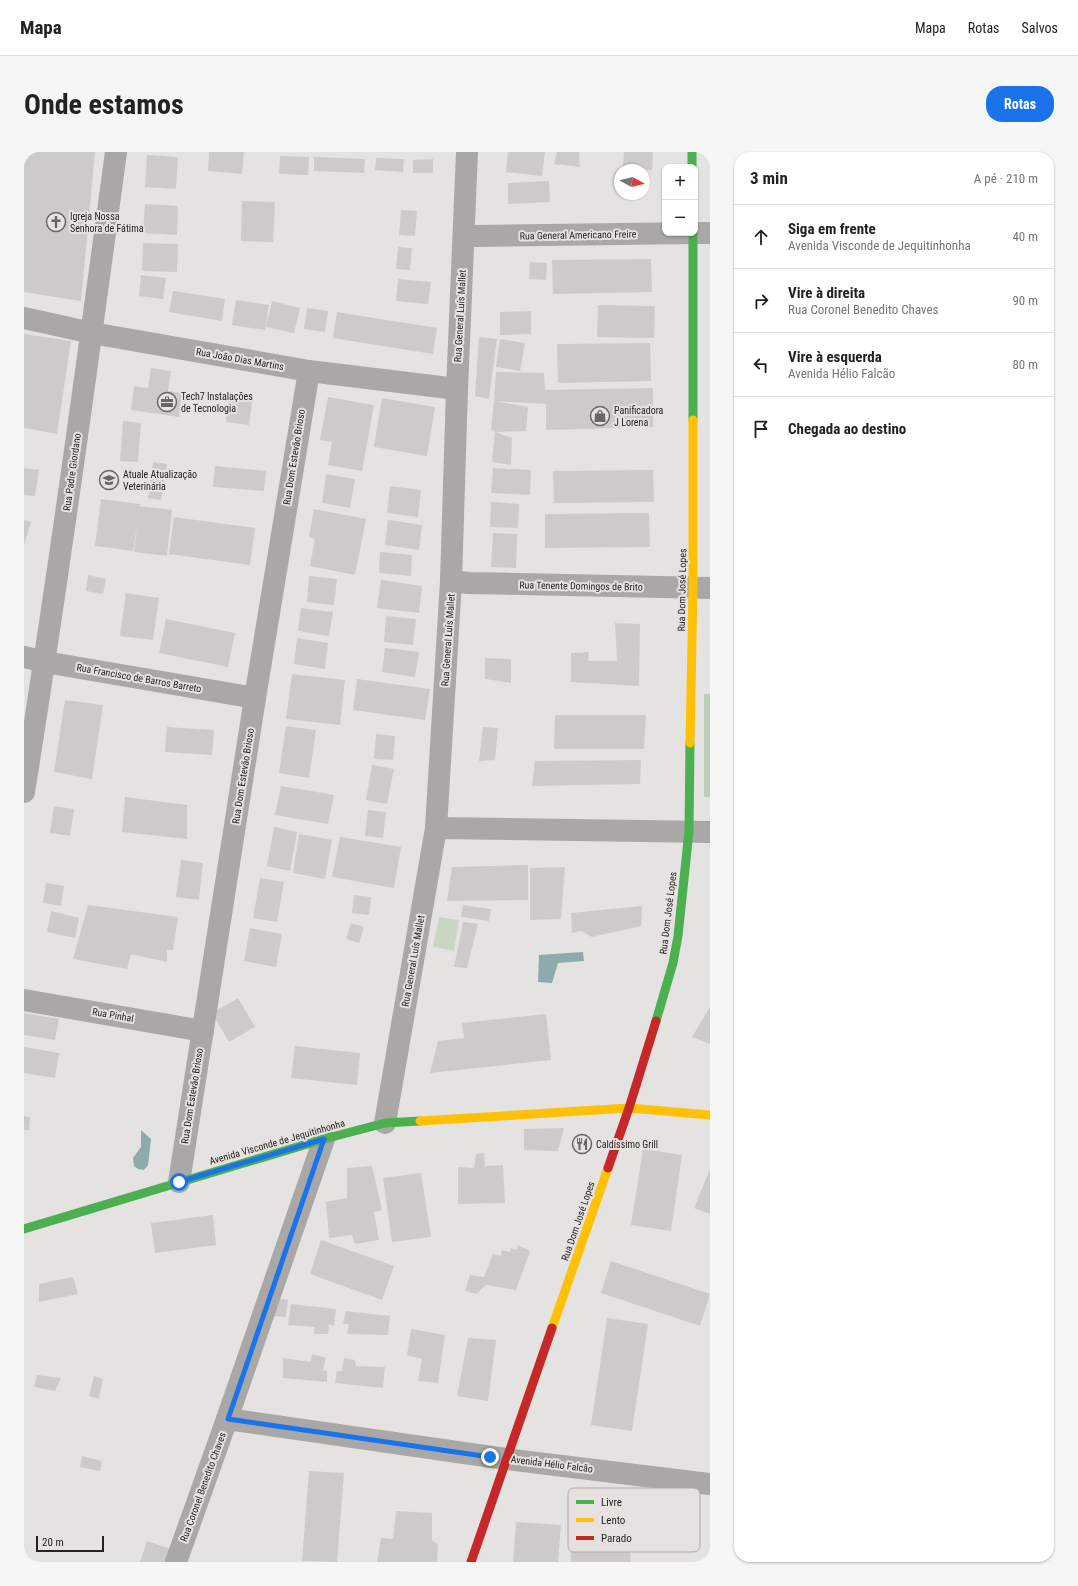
<!DOCTYPE html>
<html lang="pt">
<meta charset="utf-8">
<style>
body{margin:0;font-family:"Roboto Condensed",sans-serif;background:#f6f6f6;color:#222}
.controls{position:absolute;right:12px;top:12px;display:grid;overflow:hidden;border-radius:8px;box-shadow:0 1px 3px #0004}
.controls button{width:36px;height:36px;display:grid;place-items:center;padding:0;border:0;border-bottom:1px solid #e0e0e0;background:#fff;color:#222;font:20px sans-serif}
.compass{position:absolute;left:590px;top:12px;width:36px;height:36px;border-radius:50%;background:#fff;box-shadow:0 1px 3px #0004;rotate:98deg}
.scale{position:absolute;left:12px;bottom:10px;width:68px;box-sizing:border-box;padding-left:4px;border:2px solid #252322;border-top:0;font-size:11px;line-height:14px;white-space:nowrap;color:#252322;-webkit-text-stroke:3px #e7e2df;paint-order:stroke}
.stop{position:absolute;width:12px;height:12px;margin:-9px;border:3px solid #1a73e8;border-radius:50%;background:#fff}
.stop.end{background:#1a73e8;border-color:#fff;box-shadow:0 1px 4px #0008}
.list{margin:0;padding:0;list-style:none}
h2{display:flex;justify-content:space-between;align-items:center;height:52px;margin:0;padding:0 16px;font-size:17px}
h2 small{font-size:13px;font-weight:400;color:#767676}
.list li{display:grid;grid-template-columns:26px 1fr auto;gap:12px;align-items:center;box-sizing:border-box;height:64px;padding:0 16px;border-top:1px solid #e0e0e0}
.list b{display:block;font-size:15px;white-space:nowrap}
.list p{margin:0;font-size:13px;white-space:nowrap;color:#767676}
.list em{font-size:13px;font-style:normal;color:#767676}
.icon{flex:none;width:22px;height:22px;fill:none;stroke:currentColor;stroke-width:2;stroke-linecap:round;stroke-linejoin:round}
.map{position:relative;flex:none;width:686px;height:1410px;overflow:hidden;border-radius:16px}
header{display:flex;align-items:center;gap:24px;box-sizing:border-box;height:56px;padding:0 20px;background:#fff;border-bottom:1px solid #e0e0e0}
header strong{font-size:19px}
nav{display:flex;gap:22px;margin-inline-start:auto;font-size:14px}
.intro{display:flex;align-items:center;justify-content:space-between;box-sizing:border-box;height:96px;padding:0 24px}
h1{margin:0;font-size:28px}
.button{padding:10px 18px;border-radius:16px;background:#1a73e8;color:#fff;font-size:14px;font-weight:700}
main{display:flex;gap:24px;padding:0 24px}
aside{flex:1;background:#fff;border-radius:16px;box-shadow:0 1px 3px #0004}
.map>svg:first-child{display:block}
.green{fill:#cbd5c4}
.forest{fill:#c1ccbb}
.water{fill:#8daaac}
.building{fill:#cdcbca}
.lines{fill:none;stroke-linecap:round;stroke-linejoin:round}
.street{stroke:#a9a8a7;stroke-width:22}
.fast{stroke:#4caf50;stroke-width:9}
.slow{stroke:#ffc107;stroke-width:9}
.jam{stroke:#c62828;stroke-width:9}
.route{stroke:#1a73e8;stroke-width:5}
.labels{text-anchor:middle;dominant-baseline:central;stroke-width:4;stroke-linejoin:round;paint-order:stroke}
.poi-label{font-size:10px;fill:#252322;stroke:#e7e2df;text-anchor:start}
.street-label{font-size:10px;fill:#252322;stroke:#e7e2df}
.key{fill:#e7e2df;stroke:#ada9a6;stroke-width:1}
.key-label{font-size:11px;fill:#252322}
</style>
<header>
<strong>Mapa</strong>
<nav><a>Mapa</a><a>Rotas</a><a>Salvos</a></nav>
</header>
<div class="intro"><h1>Onde estamos</h1><a class="button">Rotas</a></div>
<main>
<div class="map">
<svg width="686" height="1410" viewBox="0 0 686 1410">
<rect width="100%" height="100%" fill="#e5e3e1"/>
<!-- green -->
<polygon class="green" points="415,765 435,768 430,799 409,795"/>
<!-- forest -->
<rect class="forest" x="680" y="542" width="6" height="103"/>
<!-- water -->
<g class="water">
<polygon points="559,800 560,809 534,811 528,831 514,830 515,803"/>
<polygon points="117,978 127,987 124,1013 120,1018 114,1017 110,1014 109,1006 117,995"/>
</g>
<!-- building -->
<g class="building">
<polygon points="0,0 71,0 57,149 0,140"/>
<polygon points="185,0 220,0 218,22 184,19"/>
<polygon points="484,0 521,0 518,24 482,20"/>
<polygon points="533,0 555,0 556,15 530,12"/>
<polygon points="600,0 629,0 628,18 599,17"/>
<polygon points="123,3 154,5 152,37 121,35"/>
<polygon points="256,4 285,5 284,23 255,22"/>
<polygon points="290,5 341,7 340,21 290,19"/>
<polygon points="352,6 380,7 379,20 351,18"/>
<polygon points="409,7 409,21 389,21 389,8"/>
<polygon points="525,29 526,50 484,52 484,31"/>
<polygon points="218,49 251,50 249,90 217,89"/>
<polygon points="121,52 154,54 153,83 119,81"/>
<polygon points="377,58 393,59 391,84 375,83"/>
<polygon points="119,91 154,92 153,120 118,119"/>
<polygon points="374,95 388,96 386,118 372,117"/>
<polygon points="627,107 628,140 529,142 528,108"/>
<polygon points="506,110 523,111 522,128 505,127"/>
<polygon points="117,123 142,126 139,147 115,144"/>
<polygon points="374,127 407,130 404,152 372,149"/>
<polygon points="149,139 201,147 198,169 145,160"/>
<polygon points="212,148 245,153 241,178 208,173"/>
<polygon points="248,149 276,156 270,181 242,175"/>
<polygon points="574,153 631,154 630,186 573,185"/>
<polygon points="283,156 304,159 301,180 280,177"/>
<polygon points="507,159 507,182 476,183 476,160"/>
<polygon points="313,160 413,176 409,202 309,186"/>
<polygon points="0,182 47,189 33,282 0,276"/>
<polygon points="455,185 473,187 465,247 451,244"/>
<polygon points="476,187 501,191 496,219 472,215"/>
<polygon points="626,191 627,229 534,231 533,192"/>
<polygon points="127,216 147,219 144,239 158,241 155,265 107,258 110,234 124,236"/>
<polygon points="472,220 520,221 521,238 629,236 629,275 522,278 522,252 470,249"/>
<polygon points="206,241 229,244 225,273 202,270"/>
<polygon points="304,245 350,253 338,319 304,313 308,290 296,288"/>
<polygon points="358,246 411,255 403,304 350,295"/>
<polygon points="470,249 504,255 502,279 471,280 467,277"/>
<polygon points="99,269 117,271 114,310 96,309"/>
<polygon points="471,280 488,286 487,313 468,310"/>
<polygon points="129,310 143,312 137,348 124,346"/>
<polygon points="191,314 242,319 240,339 189,335"/>
<polygon points="0,316 15,318 11,344 0,343"/>
<polygon points="469,316 507,318 506,343 467,341"/>
<polygon points="629,318 630,350 530,351 529,319"/>
<polygon points="302,322 331,327 326,356 298,351"/>
<polygon points="366,334 397,338 394,365 363,361"/>
<polygon points="77,347 116,352 115,354 148,358 143,404 110,400 113,374 109,399 71,394"/>
<polygon points="467,350 495,352 494,376 466,375"/>
<polygon points="290,357 342,367 331,423 286,414 291,387 285,385"/>
<polygon points="625,361 626,395 521,396 521,362"/>
<polygon points="150,365 231,376 226,413 145,402"/>
<polygon points="0,368 7,370 0,393"/>
<polygon points="364,368 398,373 395,398 361,393"/>
<polygon points="469,381 493,382 492,416 467,415"/>
<polygon points="356,400 388,403 387,424 355,421"/>
<polygon points="64,423 82,427 79,442 62,439"/>
<polygon points="285,424 313,427 310,453 283,450"/>
<polygon points="357,428 398,434 395,461 353,456"/>
<polygon points="102,441 135,446 129,488 96,484"/>
<polygon points="277,456 309,460 305,484 274,479"/>
<polygon points="362,464 392,467 389,493 360,490"/>
<polygon points="142,467 211,481 204,515 135,501"/>
<polygon points="591,471 616,472 615,534 547,530 547,501 565,500 564,509 593,509"/>
<polygon points="273,486 304,491 301,517 270,512"/>
<polygon points="361,496 395,500 391,525 358,520"/>
<polygon points="461,506 487,507 487,531 461,527"/>
<polygon points="268,522 321,528 316,573 262,567"/>
<polygon points="333,527 406,537 401,568 329,558"/>
<polygon points="41,548 79,553 68,627 30,620"/>
<polygon points="531,563 622,563 620,597 530,597"/>
<polygon points="262,574 292,578 285,626 255,621"/>
<polygon points="143,575 190,578 188,603 141,600"/>
<polygon points="459,575 474,576 471,608 455,609"/>
<polygon points="352,582 371,584 369,608 350,607"/>
<polygon points="617,608 616,632 508,634 511,609"/>
<polygon points="348,613 370,617 363,652 342,648"/>
<polygon points="257,634 310,643 304,672 251,663"/>
<polygon points="101,645 163,653 163,687 98,680"/>
<polygon points="30,654 50,657 46,684 26,681"/>
<polygon points="344,658 362,660 359,686 341,684"/>
<polygon points="250,675 273,680 266,719 243,714"/>
<polygon points="275,682 308,688 301,727 269,721"/>
<polygon points="316,685 377,695 370,736 308,725"/>
<polygon points="157,708 179,711 175,748 152,745"/>
<polygon points="504,713 504,748 423,749 428,715"/>
<polygon points="541,715 537,767 506,768 506,716"/>
<polygon points="236,726 260,730 253,770 229,766"/>
<polygon points="22,731 40,734 37,754 19,751"/>
<polygon points="330,743 347,745 345,763 328,761"/>
<polygon points="64,753 154,765 149,798 143,798 143,810 107,802 103,817 49,807"/>
<polygon points="439,753 467,757 465,769 437,765"/>
<polygon points="618,754 617,774 568,785 557,779 548,781 547,761"/>
<polygon points="27,759 55,766 51,786 23,780"/>
<polygon points="439,770 454,772 443,816 430,815"/>
<polygon points="327,771 340,775 335,791 322,787"/>
<polygon points="226,776 258,782 252,815 220,809"/>
<polygon points="214,846 231,875 205,890 188,861"/>
<polygon points="686,855 686,892 668,885"/>
<polygon points="0,861 35,867 31,888 0,883"/>
<polygon points="522,862 527,908 406,921 414,889 440,886 438,871"/>
<polygon points="271,894 336,901 333,933 267,926"/>
<polygon points="0,895 35,901 31,926 0,921"/>
<polygon points="0,964 6,965 5,978 0,978"/>
<polygon points="540,976 534,999 500,998 500,977"/>
<polygon points="619,997 658,1003 647,1079 607,1073"/>
<polygon points="460,1001 461,1014 479,1013 481,1051 434,1052 434,1015 450,1016 452,1002"/>
<polygon points="348,1014 358,1058 350,1060 355,1088 331,1092 328,1083 305,1086 302,1050 323,1046 323,1016"/>
<polygon points="686,1017 686,1062 670,1056"/>
<polygon points="397,1021 407,1085 368,1090 359,1026"/>
<polygon points="189,1063 192,1093 131,1101 127,1071"/>
<polygon points="297,1088 370,1114 358,1148 286,1122"/>
<polygon points="494,1093 506,1099 492,1138 462,1133 452,1142 441,1139 446,1123 460,1125 469,1102 477,1104 478,1098 486,1100 487,1096 493,1098"/>
<polygon points="587,1109 686,1142 676,1174 577,1141"/>
<polygon points="49,1125 54,1142 15,1150 15,1132"/>
<polygon points="248,1146 264,1148 262,1165 248,1164"/>
<polygon points="267,1152 312,1157 310,1174 305,1172 304,1182 290,1182 291,1175 264,1173"/>
<polygon points="322,1159 366,1164 364,1183 323,1182 325,1172 319,1172"/>
<polygon points="583,1166 624,1172 608,1279 567,1273"/>
<polygon points="387,1177 421,1183 414,1231 394,1229 398,1207 383,1203"/>
<polygon points="444,1186 472,1188 464,1249 433,1244"/>
<polygon points="288,1202 302,1206 299,1218 303,1219 303,1230 259,1226 259,1206 287,1210"/>
<polygon points="320,1206 331,1208 332,1214 361,1215 359,1236 311,1231 313,1219 318,1219"/>
<polygon points="13,1223 37,1226 31,1239 10,1235"/>
<polygon points="70,1224 79,1227 75,1247 65,1244"/>
<polygon points="58,1304 78,1309 76,1319 56,1315"/>
<polygon points="285,1319 320,1321 313,1410 278,1409"/>
<polygon points="372,1359 408,1361 408,1389 414,1392 413,1410 353,1410 357,1386 369,1387"/>
<polygon points="605,1367 607,1410 547,1410 545,1369"/>
<polygon points="492,1370 537,1373 534,1410 489,1410"/>
<polygon points="123,1389 147,1397 143,1410 116,1410"/>
</g>
<g class="lines">
<!-- street -->
<g class="street">
<polyline points="670,81 686,81"/>
<polyline points="440,83 453,84 669,81"/>
<polyline points="0,166 68,181 285,219 433,237"/>
<polyline points="427,429 444,431 686,436"/>
<polyline points="0,505 21,510 231,546"/>
<path d="M 0,640 C 34,427 63,214 92,0"/>
<polyline points="412,676 686,680"/>
<polyline points="0,848 179,879"/>
<polyline points="361,971 412,676 427,429 433,237 443,0"/>
<polyline points="155,1030 231,546 285,219"/>
<polyline points="203,1267 482,1307 686,1332"/>
<polyline points="152,1410 203,1267 300,987"/>
</g>
<!-- fast -->
<g class="fast">
<polyline points="668,0 668,15"/>
<polyline points="669,81 669,268"/>
<polyline points="632,869 649,811 654,784 665,679 666,591"/>
<polyline points="0,1077 300,987 361,971 396,969"/>
</g>
<!-- slow -->
<g class="slow">
<polyline points="666,591 669,436 669,268"/>
<polyline points="396,969 605,956 686,963"/>
<polyline points="528,1176 584,1016"/>
</g>
<!-- jam -->
<g class="jam">
<polyline points="584,1016 605,956 632,869"/>
<polyline points="447,1410 528,1176"/>
</g>
</g>
<g class="lines">
<!-- route -->
<polyline class="route" points="155,1030 300,987 204,1267 466,1305"/>
</g>
<!-- icons -->
<defs>
<g id="church-ring" transform="scale(1)"><circle r="9.5" fill="#e7e2df" stroke="#686665" stroke-width="1.5"/><path d="M-1.2-6h2.4v3.5h3.3v2.4h-3.3V6h-2.4V-.1h-3.3v-2.4h3.3Z" fill="#686665"/></g>
<g id="office-ring" transform="scale(1)"><circle r="9.5" fill="#e7e2df" stroke="#686665" stroke-width="1.5"/><path d="M-6-3h4V-5.5h4V-3h4V5H-6ZM-1-4.5V-3h2v-1.5ZM-6 0V1H6V0Z" fill="#686665"/></g>
<g id="shop-ring" transform="scale(1)"><circle r="9.5" fill="#e7e2df" stroke="#686665" stroke-width="1.5"/><path d="M-5-2.5h2.3a2.7 3.5 0 0 1 5.4 0H5L5.5 6h-11ZM-1.5-2.5h3a1.5 2.3 0 0 0-3 0Z" fill="#686665"/></g>
<g id="university-ring" transform="scale(1)"><circle r="9.5" fill="#e7e2df" stroke="#686665" stroke-width="1.5"/><path d="M0-5L7-2L0 1L-7-2ZM-4 1L0 2.5L4 1V4Q0 6-4 4Z" fill="#686665"/></g>
<g id="restaurant-ring" transform="scale(1)"><circle r="9.5" fill="#e7e2df" stroke="#686665" stroke-width="1.5"/><path d="M-5-6h1v4h1v-4h1v4h1v-4h1v5L-1.5 .5V6h-2V.5L-5-1ZM5-6V6H3V1.5H1.5Q1.5-4 5-6Z" fill="#686665"/></g>
</defs>
<g fill-rule="evenodd">
<use href="#church-ring" x="32" y="70"/>
<use href="#office-ring" x="143" y="250"/>
<use href="#shop-ring" x="576" y="264"/>
<use href="#university-ring" x="85" y="328"/>
<use href="#restaurant-ring" x="558" y="992"/>
</g>
<g class="labels">
<!-- poi labels -->
<g class="poi-label">
<text x="46" y="64">Igreja Nossa<tspan x="46" dy="12">Senhora de Fátima</tspan></text>
<text x="157" y="244">Tech7 Instalações<tspan x="157" dy="12">de Tecnologia</tspan></text>
<text x="590" y="258">Panificadora<tspan x="590" dy="12">J Lorena</tspan></text>
<text x="99" y="322">Atuale Atualização<tspan x="99" dy="12">Veterinária</tspan></text>
<text x="572" y="992">Caldíssimo Grill</text>
</g>
<!-- street labels -->
<g class="street-label">
<text transform="translate(554 83) rotate(-1)">Rua General Americano Freire</text>
<text transform="translate(436 164) rotate(-87)">Rua General Luís Mallet</text>
<text transform="translate(216 207) rotate(10)">Rua João Dias Martins</text>
<text transform="translate(270 305) rotate(-81)">Rua Dom Estevão Brioso</text>
<text transform="translate(48 320) rotate(-82)">Rua Padre Giordano</text>
<text transform="translate(557 434) rotate(1)">Rua Tenente Domingos de Brito</text>
<text transform="translate(658 438) rotate(-89)">Rua Dom José Lopes</text>
<text transform="translate(424 488) rotate(-86)">Rua General Luís Mallet</text>
<text transform="translate(115 526) rotate(10)">Rua Francisco de Barros Barreto</text>
<text transform="translate(219 624) rotate(-81)">Rua Dom Estevão Brioso</text>
<text transform="translate(644 761) rotate(-83)">Rua Dom José Lopes</text>
<text transform="translate(389 809) rotate(-80)">Rua General Luís Mallet</text>
<text transform="translate(89 863) rotate(10)">Rua Pinhal</text>
<text transform="translate(168 944) rotate(-81)">Rua Dom Estevão Brioso</text>
<text transform="translate(253 990) rotate(-16)">Avenida Visconde de Jequitinhonha</text>
<text transform="translate(554 1069) rotate(-71)">Rua Dom José Lopes</text>
<text transform="translate(528 1312) rotate(7)">Avenida Hélio Falcão</text>
<text transform="translate(179 1335) rotate(-70)">Rua Coronel Benedito Chaves</text>
</g>
</g>
<!-- legend -->
<rect x="544" y="1336" width="132" height="64" rx="6" class="key"/>
<rect x="552" y="1348" width="18" height="4" fill="#4caf50"/>
<rect x="552" y="1366" width="18" height="4" fill="#ffc107"/>
<rect x="552" y="1384" width="18" height="4" fill="#c62828"/>
<g class="key-label">
<text x="577" y="1354">Livre</text>
<text x="577" y="1372">Lento</text>
<text x="577" y="1390">Parado</text>
</g>
</svg>
<div class="controls">
<button>+</button>
<button>−</button>
</div>
<svg class="compass" viewBox="-18 -18 36 36"><path d="M0-13l5 13h-10z" fill="#e53935"/><path d="M0 13l5-13h-10z" fill="#767676"/></svg>
<div class="scale">20 m</div>
<div class="stop" style="left:155px;top:1030px"></div>
<div class="stop end" style="left:466px;top:1305px"></div>
</div>
<aside>
<h2>3 min<small>A pé · 210 m</small></h2>
<ul class="list">
<li><svg class="icon" aria-label="ahead" viewBox="0 0 24 24"><path d="M12 20V5M6 11l6-6 6 6"/></svg><div><b>Siga em frente</b><p>Avenida Visconde de Jequitinhonha</p></div><em>40 m</em></li>
<li><svg class="icon" aria-label="right" viewBox="0 0 24 24"><path d="M7 20v-9h11M14 6l5 5-5 5"/></svg><div><b>Vire à direita</b><p>Rua Coronel Benedito Chaves</p></div><em>90 m</em></li>
<li><svg class="icon" aria-label="left" viewBox="0 0 24 24"><path d="M17 20v-9H6M10 6l-5 5 5 5"/></svg><div><b>Vire à esquerda</b><p>Avenida Hélio Falcão</p></div><em>80 m</em></li>
<li><svg class="icon" aria-label="arrive" viewBox="0 0 24 24"><path d="M6 21V4h12l-3 4 3 4H6"/></svg><div><b>Chegada ao destino</b></div></li>
</ul>
</aside>
</main>
